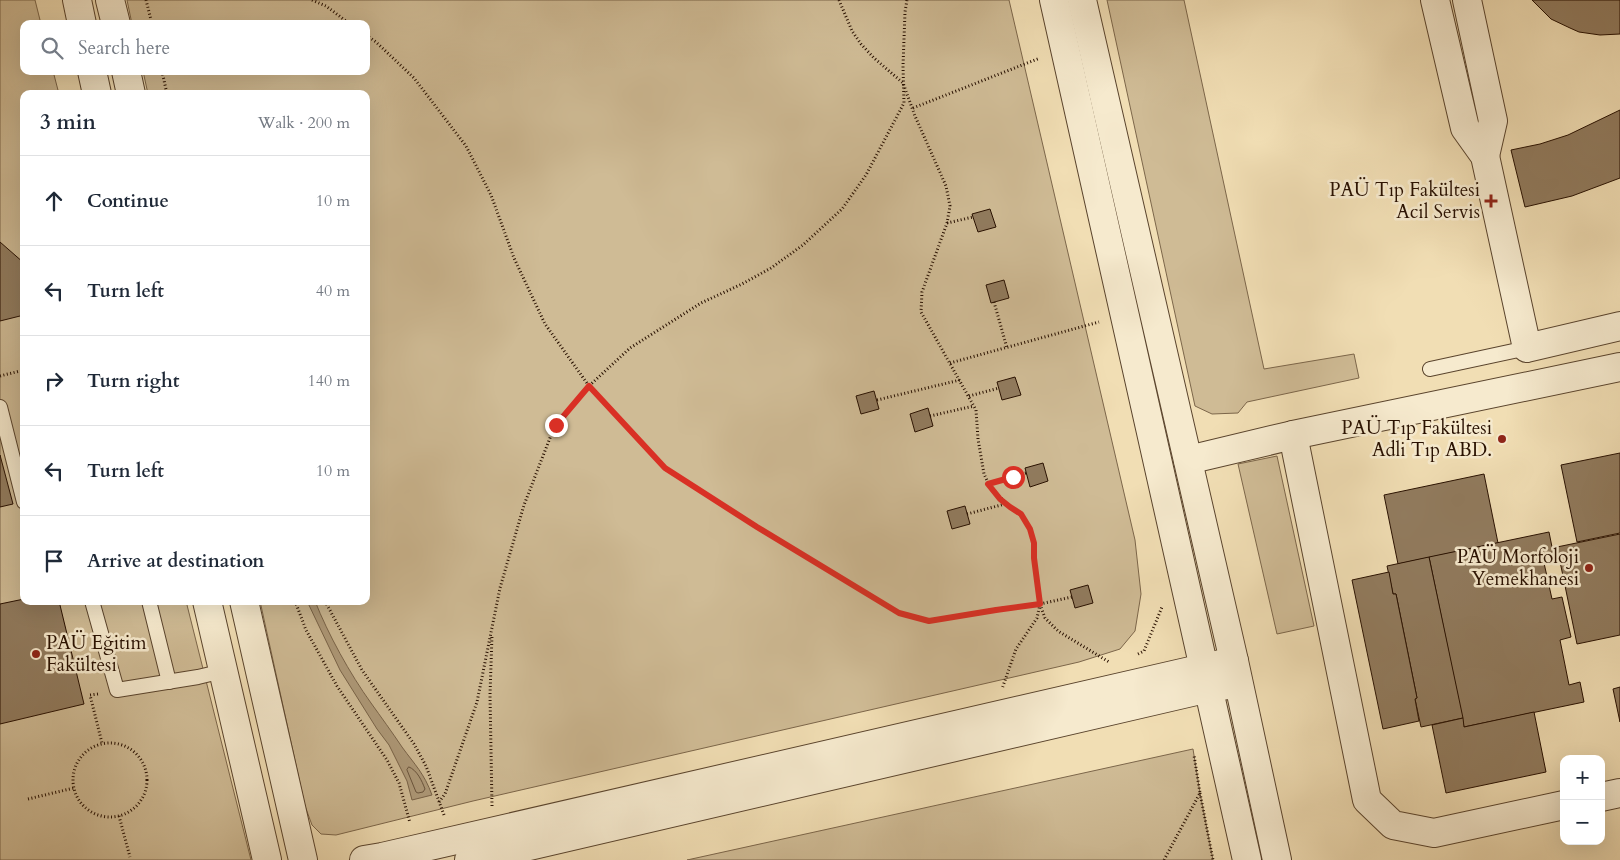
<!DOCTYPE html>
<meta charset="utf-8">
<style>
body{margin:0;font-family:Cardo,serif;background:#f2f2f3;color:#1f2937}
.controls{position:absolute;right:15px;bottom:15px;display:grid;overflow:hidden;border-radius:10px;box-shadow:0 5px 20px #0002}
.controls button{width:45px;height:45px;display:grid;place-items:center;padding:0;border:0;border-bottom:1px solid #e0e1e3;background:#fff;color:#1f2937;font:25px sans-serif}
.stop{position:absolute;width:15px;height:15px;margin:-11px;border:4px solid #d93025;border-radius:50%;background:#fff}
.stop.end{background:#d93025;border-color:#fff;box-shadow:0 1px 5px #0008}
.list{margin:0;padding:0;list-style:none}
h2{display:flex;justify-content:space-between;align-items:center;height:65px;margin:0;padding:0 20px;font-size:21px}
h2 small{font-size:16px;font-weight:400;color:#747a83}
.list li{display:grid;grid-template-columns:32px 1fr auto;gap:15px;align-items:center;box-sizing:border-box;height:90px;padding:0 20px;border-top:1px solid #e0e1e3}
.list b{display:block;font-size:19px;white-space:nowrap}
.list em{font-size:16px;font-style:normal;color:#747a83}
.icon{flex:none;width:28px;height:28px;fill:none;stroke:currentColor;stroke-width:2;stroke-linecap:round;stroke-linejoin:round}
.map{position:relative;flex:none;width:1620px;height:860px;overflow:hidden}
.search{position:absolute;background:#fff;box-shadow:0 5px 20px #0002;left:20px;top:20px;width:350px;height:55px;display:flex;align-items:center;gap:12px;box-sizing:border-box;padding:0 18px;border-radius:10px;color:#747a83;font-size:19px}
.panel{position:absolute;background:#fff;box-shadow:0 5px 20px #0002;left:20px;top:90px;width:350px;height:515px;border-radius:10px}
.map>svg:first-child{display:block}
.green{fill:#cfbb95;stroke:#7c664a}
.water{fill:#ad9877;stroke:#786247}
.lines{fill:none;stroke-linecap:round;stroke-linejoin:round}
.shore{stroke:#6a543c;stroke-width:1}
.building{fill:#917b5e;stroke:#281000}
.lane-casing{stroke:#5a442d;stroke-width:16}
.street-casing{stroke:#5a442d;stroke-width:30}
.path{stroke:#281000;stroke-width:3;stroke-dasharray:1 2.5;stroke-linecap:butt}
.lane{stroke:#f6eace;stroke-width:14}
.street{stroke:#f6eace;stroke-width:28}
.route{stroke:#d93025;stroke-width:6}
.poi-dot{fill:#8f2418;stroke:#f6eace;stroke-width:2}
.labels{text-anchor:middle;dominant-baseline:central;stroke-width:5;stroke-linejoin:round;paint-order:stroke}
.poi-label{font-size:19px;fill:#281000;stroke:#f6eace;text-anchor:end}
</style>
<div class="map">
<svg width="1620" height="860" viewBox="0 0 1620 860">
<rect width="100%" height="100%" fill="#f1deb4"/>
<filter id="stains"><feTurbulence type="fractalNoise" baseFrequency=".004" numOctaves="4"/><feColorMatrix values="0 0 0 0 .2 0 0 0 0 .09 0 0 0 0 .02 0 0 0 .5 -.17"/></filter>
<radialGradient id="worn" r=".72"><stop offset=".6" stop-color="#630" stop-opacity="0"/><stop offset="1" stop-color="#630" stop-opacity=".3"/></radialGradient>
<!-- green -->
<g class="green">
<polygon points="0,0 35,0 41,24 24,24 24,71 53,71 59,94 24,94 24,601 186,601 251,860 0,860"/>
<polygon points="127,0 1009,0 1135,540 1141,594 1135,631 1120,649 1079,662 473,801 336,835 321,834 312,825 305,806 260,601 366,601 366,94 148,94 143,71 366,71 366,24 132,24"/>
<polygon points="1107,0 1184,0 1264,369 1354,354 1359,378 1247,402 1238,413 1212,414 1195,406"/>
<polygon points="1277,456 1314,626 1277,634 1238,464"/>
<polygon points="1193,749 1200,793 1213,860 687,860"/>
</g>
<!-- water -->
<path class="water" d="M 307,601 L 315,601 C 328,634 350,674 371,703 C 381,717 392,732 402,747 C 415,765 424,773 432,795 L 412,800 L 407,781 L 389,745 L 377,729 L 340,670 Z"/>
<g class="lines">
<!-- shore -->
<path class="shore" d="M 409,767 C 417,770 422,781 425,789 L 423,792 L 418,793 L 416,792 L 407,770 Z"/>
</g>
<!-- building -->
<g class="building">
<polygon points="1532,0 1620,0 1620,34 1600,35 1579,32 1570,28 1551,19"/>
<polygon points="1620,110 1620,178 1572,196 1525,207 1511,150 1540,144 1568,135"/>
<polygon points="990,209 996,227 978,232 972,214"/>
<polygon points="0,242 24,263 24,315 0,321"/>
<polygon points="1004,280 1009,298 991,303 986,285"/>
<polygon points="1015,377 1021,395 1002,400 997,382"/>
<polygon points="874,391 879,409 861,414 856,396"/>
<polygon points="928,408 933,426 915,432 910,414"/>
<polygon points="1620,453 1620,533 1577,542 1561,465"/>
<polygon points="0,455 13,504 0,507"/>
<polygon points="1043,463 1048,481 1030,487 1025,468"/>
<polygon points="1484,474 1498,543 1398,564 1384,495"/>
<polygon points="965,506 970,524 952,529 947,511"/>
<polygon points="1549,532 1553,552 1542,554 1552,599 1562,597 1571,637 1560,640 1569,685 1580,682 1584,702 1464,727 1429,557"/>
<polygon points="1620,534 1620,635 1577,644 1557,547"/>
<polygon points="1429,557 1463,718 1421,727 1415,699 1417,698 1396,594 1393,594 1387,566"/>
<polygon points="1389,572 1393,594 1396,594 1417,698 1415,699 1419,721 1383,729 1352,580"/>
<polygon points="1088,585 1093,603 1075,608 1070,590"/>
<polygon points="24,599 24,601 59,601 84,704 0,724 0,604"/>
<polygon points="1620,687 1620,722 1613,689"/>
<polygon points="1534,712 1546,772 1446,793 1432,725 1463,718 1464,727"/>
</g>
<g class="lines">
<!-- lane casing -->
<g class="lane-casing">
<g id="lane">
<polyline points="1430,369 1527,348"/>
<polyline points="0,407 24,502"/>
<polyline points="92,601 117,690 198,677 223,671"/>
<polyline points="149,601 169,682"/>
</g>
</g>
<!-- street casing -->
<g class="street-casing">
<g id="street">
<polyline points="77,0 82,24"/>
<polyline points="110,0 116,24"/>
<polyline points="1054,0 1247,860"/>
<polyline points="1082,0 1234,661 1277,860"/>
<polyline points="1435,0 1465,128 1485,156 1527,348 1620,326"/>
<polyline points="1467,0 1493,121 1485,156"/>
<polyline points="92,71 97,94"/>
<polyline points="126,71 131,94"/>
<polyline points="1293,435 1367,800 1393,825 1434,833 1564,805"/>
<polyline points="1188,460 1293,435 1620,367"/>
<polyline points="207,601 267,860"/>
<polyline points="244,601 303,860"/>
<polyline points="1601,797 1620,793"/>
<polyline points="364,860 382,857 1234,661"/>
<polyline points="469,860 1209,688 1228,685"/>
</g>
</g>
<!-- path -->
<g class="path">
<polyline points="146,0 152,24"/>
<polyline points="312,0 326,6 350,24"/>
<polyline points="839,0 852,31 861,44 874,58 903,83 915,116 946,186 950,206 947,223 922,292 921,312 976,410 978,439 984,474 990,487 1010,507 1021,514 1030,529 1033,543 1034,558 1040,604 1045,618 1058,631 1109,662"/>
<polyline points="366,35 376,42 414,78 466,146 491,195 514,258 545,324 589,386 665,469 757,527 899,613 929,621 996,609 1040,604 1037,618 1016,649 1002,689"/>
<polyline points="162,71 167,94"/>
<polyline points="913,108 1040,58"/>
<polyline points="947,223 973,217"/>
<polyline points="994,302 1007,348"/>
<polyline points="950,363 1099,322"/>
<polyline points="0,376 24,370"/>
<polyline points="969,396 999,388"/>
<polyline points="877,400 960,380"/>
<polyline points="930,416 974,406"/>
<polyline points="988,484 1026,473"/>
<polyline points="967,514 1005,504"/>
<polyline points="295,601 306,630 337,686 387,760 399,783 410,823"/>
<polyline points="325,601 362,670 414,744 426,766 444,815"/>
<polyline points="1040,604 1072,597"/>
<polyline points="1138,654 1144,651 1162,607"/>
<polyline points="98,694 90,695 102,743"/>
<circle cx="110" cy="780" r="37"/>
<polyline points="1200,793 1213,860"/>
<polyline points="28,799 74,788"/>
<polyline points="439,802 445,794 477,702 500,588 524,505 555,425 589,386 630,348 701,303 742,284 771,268 803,245 842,209 866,175 904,103 903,66 905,12 907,0"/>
<polyline points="492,806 490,695 492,635"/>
<polyline points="119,816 130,857"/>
<polyline points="1164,860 1200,793 1194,755"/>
</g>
<!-- lane -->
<use href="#lane" class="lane"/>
<!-- street -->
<use href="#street" class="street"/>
</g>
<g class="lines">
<!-- route -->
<polyline class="route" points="556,425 589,386 665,468 757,527 899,613 929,621 996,610 1040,604 1034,558 1034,543 1030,529 1021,514 1010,507 1000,499 988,484 1013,477"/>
</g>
<!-- markers -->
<g class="poi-dot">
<path d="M1488.5 193.5h5v5h5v5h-5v5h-5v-5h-5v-5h5z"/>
<circle cx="1502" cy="439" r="5"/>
<circle cx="1589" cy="568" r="5"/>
<circle cx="36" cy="654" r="5"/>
</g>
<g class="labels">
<!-- poi labels -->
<g class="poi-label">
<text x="1480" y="190">PAÜ Tıp Fakültesi<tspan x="1480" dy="22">Acil Servis</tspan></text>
<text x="1492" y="428">PAÜ Tıp Fakültesi<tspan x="1492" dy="22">Adli Tıp ABD.</tspan></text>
<text x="1579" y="557">PAÜ Morfoloji<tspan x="1579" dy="22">Yemekhanesi</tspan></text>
<text x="46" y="643" text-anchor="start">PAÜ Eğitim<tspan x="46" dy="22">Fakültesi</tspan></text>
</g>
</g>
<rect width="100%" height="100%" filter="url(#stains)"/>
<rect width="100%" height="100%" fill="url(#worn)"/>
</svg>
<div class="controls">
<button>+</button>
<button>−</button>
</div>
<div class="stop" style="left:1013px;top:477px"></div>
<div class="stop end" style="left:556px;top:425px"></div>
<div class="search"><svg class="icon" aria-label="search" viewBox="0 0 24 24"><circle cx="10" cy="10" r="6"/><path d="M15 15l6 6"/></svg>Search here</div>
<section class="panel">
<h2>3 min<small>Walk · 200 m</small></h2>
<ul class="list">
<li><svg class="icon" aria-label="ahead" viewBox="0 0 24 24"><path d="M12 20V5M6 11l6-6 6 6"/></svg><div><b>Continue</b></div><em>10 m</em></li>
<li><svg class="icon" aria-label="left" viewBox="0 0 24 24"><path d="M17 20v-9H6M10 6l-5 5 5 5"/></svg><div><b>Turn left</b></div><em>40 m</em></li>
<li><svg class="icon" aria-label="right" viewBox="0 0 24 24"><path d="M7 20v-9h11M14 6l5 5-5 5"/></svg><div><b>Turn right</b></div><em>140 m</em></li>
<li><svg class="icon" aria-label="left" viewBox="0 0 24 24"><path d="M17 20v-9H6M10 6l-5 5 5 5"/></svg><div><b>Turn left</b></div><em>10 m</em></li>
<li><svg class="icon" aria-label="arrive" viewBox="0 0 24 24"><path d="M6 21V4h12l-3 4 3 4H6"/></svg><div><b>Arrive at destination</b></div></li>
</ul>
</section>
</div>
